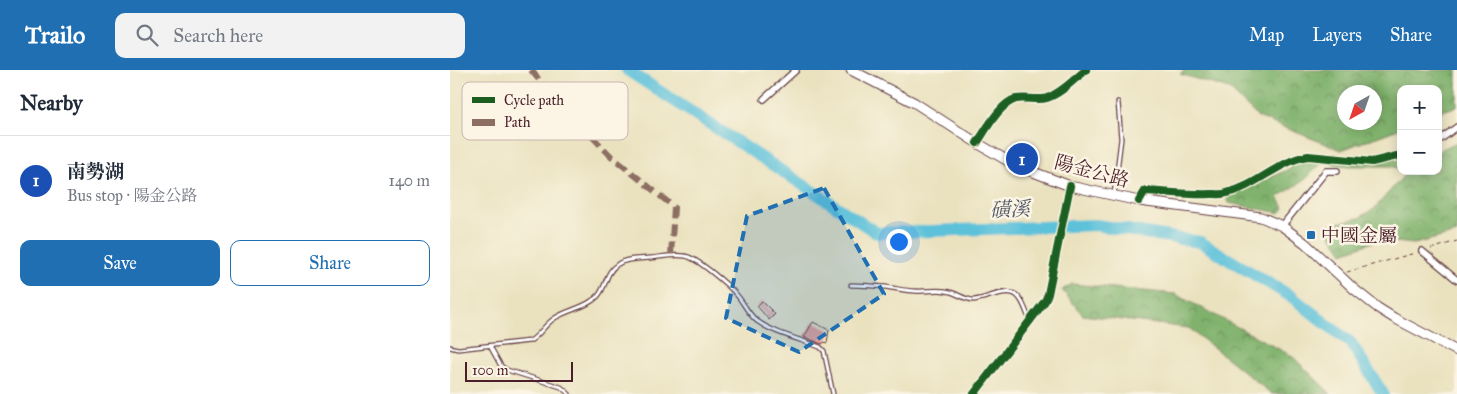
<!DOCTYPE html>
<meta charset="utf-8">
<style>
body{margin:0;font-family:"IM FELL Great Primer","Noto Serif TC",serif;background:#f2f2f3;color:#1f2937}
.controls{position:absolute;right:15px;top:15px;display:grid;overflow:hidden;border-radius:10px;box-shadow:0 2px 12px #0003}
.controls button{width:45px;height:45px;display:grid;place-items:center;padding:0;border:0;border-bottom:1px solid #e0e1e3;background:#fff;color:#1f2937;font:25px sans-serif}
.compass{position:absolute;left:887px;top:15px;width:45px;height:45px;border-radius:50%;background:#fff;box-shadow:0 2px 12px #0003;rotate:220deg}
.scale{position:absolute;left:15px;bottom:12px;width:108px;box-sizing:border-box;padding-left:5px;border:2px solid #4a1f2b;border-top:0;font-size:14px;line-height:18px;white-space:nowrap;color:#4a1f2b;-webkit-text-stroke:4px #fcf5e5;paint-order:stroke}
.you{position:absolute;left:448px;top:171px;width:18px;height:18px;margin:-12px;border:4px solid #fff;border-radius:50%;background:#1a73e8;box-shadow:0 0 0 8px #1a73e833}
.badge{display:grid;place-items:center;width:32px;height:32px;border-radius:50%;background:#1f6fb2;color:#fff;font-size:16px;font-weight:700}
.pin{position:absolute;translate:-50% -50%;border:2px solid #fff;box-shadow:0 1px 5px #0006}
.list{margin:0;padding:0;list-style:none}
h2{display:flex;justify-content:space-between;align-items:center;height:65px;margin:0;padding:0 20px;font-size:21px}
h2 small{font-size:16px;font-weight:400;color:#747a83}
.list li{display:grid;grid-template-columns:32px 1fr auto;gap:15px;align-items:center;box-sizing:border-box;height:90px;padding:0 20px;border-top:1px solid #e0e1e3}
.list b{display:block;font-size:19px;white-space:nowrap}
.list p{margin:0;font-size:16px;white-space:nowrap;color:#747a83}
.list em{font-size:16px;font-style:normal;color:#747a83}
.actions{display:flex;gap:10px;padding:15px 20px}
.actions a{flex:1;padding:11px 0;border:1px solid #1f6fb2;border-radius:10px;text-align:center;font-size:18px;color:#1f6fb2}
.actions .main{background:#1f6fb2;color:#fff}
.icon{flex:none;width:28px;height:28px;fill:none;stroke:currentColor;stroke-width:2;stroke-linecap:round;stroke-linejoin:round}
.map{position:relative;flex:none;width:1007px;height:324px;overflow:hidden}
header{display:flex;align-items:center;gap:30px;box-sizing:border-box;height:70px;padding:0 25px;background:#1f6fb2;color:#fff}
header strong{font-size:24px}
nav{display:flex;gap:28px;margin-inline-start:auto;font-size:18px}
.search{width:350px;height:45px;background:#f2f2f3;display:flex;align-items:center;gap:12px;box-sizing:border-box;padding:0 18px;border-radius:10px;color:#747a83;font-size:19px}
main{display:flex}
aside{flex:1;background:#fff}
.map>svg:first-child{display:block}
.forest{fill:url(#forest-crowns);stroke:#65684c;fill-rule:evenodd}
.lines{fill:none;stroke-linecap:round;stroke-linejoin:round}
.river{stroke:#5dc1da;stroke-width:12}
.building{fill:#e69890}
.service-casing{stroke:#623c41;stroke-width:5.5}
.minor-casing{stroke:#623c41;stroke-width:8}
.primary-casing{stroke:#623c41;stroke-width:11}
.path{stroke:#623c41;stroke-width:1;stroke-dasharray:4 4;stroke-linecap:butt}
.service{stroke:#fff;stroke-width:3}
.minor{stroke:#fff;stroke-width:5.5}
.primary{stroke:#fff;stroke-width:9}
.quiet{stroke:#8d6e63;stroke-width:6;stroke-dasharray:12 6;stroke-linecap:butt}
.cycleway-casing{stroke:#fcf5e5;stroke-width:11}
.cycleway{stroke:#1b5e20;stroke-width:8}
.marked{fill:#1f6fb2;fill-opacity:0.2;stroke:#1f6fb2;stroke-width:4;stroke-dasharray:10 6;stroke-linejoin:round}
.poi-dot{fill:#1f6fb2;stroke:#fcf5e5;stroke-width:2}
.labels{text-anchor:middle;dominant-baseline:central;stroke-width:5;stroke-linejoin:round;paint-order:stroke}
.street-label{font-size:19px;fill:#4a1f2b;stroke:#fcf5e5}
.poi-label{font-size:19px;fill:#4a1f2b;stroke:#fcf5e5;text-anchor:start}
.water-label{font-size:20px;font-style:italic;fill:#515868;stroke:#fcf5e5}
.key{fill:#fcf5e5;stroke:#c7b5ad;stroke-width:1}
.key-label{font-size:14px;fill:#4a1f2b}
</style>
<header>
<strong>Trailo</strong>
<div class="search"><svg class="icon" aria-label="search" viewBox="0 0 24 24"><circle cx="10" cy="10" r="6"/><path d="M15 15l6 6"/></svg>Search here</div>
<nav><a>Map</a><a>Layers</a><a>Share</a></nav>
</header>
<main>
<aside>
<h2>Nearby<small></small></h2>
<ul class="list">
<li><span class="badge" style="background:#1a4fb4">1</span><div><b>南勢湖</b><p>Bus stop · 陽金公路</p></div><em>140 m</em></li>
</ul>
<div class="actions"><a class="main">Save</a><a>Share</a></div>
</aside>
<div class="map">
<svg width="1007" height="324" viewBox="0 0 1007 324">
<defs>
<pattern id="forest-crowns" width="20" height="18" patternUnits="userSpaceOnUse" patternTransform="scale(1.25)"><rect width="20" height="18" fill="#80b26d"/><path d="M2 6a3 3 0 1 1 6 0M12 15a3 3 0 1 1 6 0" fill="none" stroke="#6b905a"/></pattern>
</defs>
<rect width="100%" height="100%" fill="#fcf5e5"/>
<filter id="ink" filterUnits="userSpaceOnUse"><feTurbulence type="fractalNoise" baseFrequency=".02" numOctaves="2"/><feDisplacementMap in="SourceGraphic" scale="10" xChannelSelector="R" yChannelSelector="G"/><feConvolveMatrix kernelMatrix="1 2 1 2 8 2 1 2 1" color-interpolation-filters="sRGB"/></filter>
<filter id="wash" filterUnits="userSpaceOnUse"><feTurbulence type="fractalNoise" baseFrequency=".0096" numOctaves="4" result="noise"/><feDisplacementMap in="SourceGraphic" scale="20" xChannelSelector="R" yChannelSelector="G"/><feGaussianBlur stdDeviation="1.12" result="paint"/><feColorMatrix in="noise" values="0 0 0 0 0 0 0 0 0 0 0 0 0 0 0 0 0 1.4 0 .05"/><feComposite in="paint" operator="in"/></filter>
<g filter="url(#wash)">
<rect width="100%" height="100%" fill="#eae2bf"/>
<!-- forest -->
<g class="forest">
<path d="M 735,0 L 1007,0 L 1007,36 L 988,43 L 988,19 L 951,19 L 951,58 L 891,80 L 808,47 L 779,19 L 730,4 ZM 924,22 L 924,52 L 894,52 L 894,22 Z"/>
<polygon points="1007,72 1007,163 964,174 928,170 893,183 875,156 909,148 924,139 956,103 953,101 988,101 988,81"/>
<polygon points="951,87 951,100 942,96 898,96 873,92 856,109 828,127 834,138 830,143 779,133 777,128 789,121 837,100 849,89 879,89 923,92"/>
<polygon points="622,214 725,224 842,286 881,324 822,324 739,258 633,245 612,220"/>
</g>
<g class="lines">
<!-- river -->
<polyline class="river" points="177,0 427,163 646,155 750,172 842,227 901,273 933,324"/>
</g>
<g id="blocks">
<!-- building -->
<g class="building">
<polygon points="312,231 325,244 319,250 307,236"/>
<polygon points="363,252 379,260 377,273 374,272 372,274 354,267"/>
</g>
</g>
</g>
<g filter="url(#ink)">
<use href="#blocks" fill-opacity="0" stroke="#623c41" stroke-width="1"/>
<g class="lines">
<!-- service casing -->
<g class="service-casing">
<g id="service">
<polyline points="664,125 671,69 668,32"/>
<path d="M 401,215 C 412,215 424,216 435,217 C 445,218 455,221 465,221 C 475,222 486,219 496,221 C 506,222 514,230 524,230 C 535,229 552,220 562,223 C 572,225 576,242 580,251"/>
<polyline points="40,276 51,296 57,300 111,317 119,324"/>
<path d="M 0,277 L 8,279 L 80,271 C 90,265 95,254 105,248 C 119,239 136,238 148,226 C 157,216 155,202 168,194 C 176,188 191,189 201,188 C 212,187 224,184 235,186 C 246,187 278,215 286,224 C 294,233 298,244 307,251 C 323,263 352,270 370,277 L 374,281 L 383,324"/>
</g>
</g>
<!-- minor casing -->
<g class="minor-casing">
<g id="minor">
<polyline points="314,29 346,0"/>
<polyline points="988,71 1007,57"/>
<path d="M 527,73 C 536,60 550,33 566,29 C 576,27 588,31 597,28 C 612,23 624,9 636,0"/>
<path d="M 689,131 L 695,121 C 717,122 739,125 762,124 C 766,124 772,125 777,123 C 807,116 828,91 858,86 L 922,92 L 951,85"/>
<polyline points="832,156 876,101 887,101"/>
<polyline points="972,181 1007,210"/>
<polyline points="524,324 595,231 598,224 620,116"/>
</g>
</g>
<!-- primary casing -->
<g class="primary-casing">
<polyline id="primary" points="401,0 465,33 527,73 565,95 620,116 689,131 811,147 832,156 855,173 904,219 928,238 944,248 1007,281"/>
</g>
<!-- path -->
<g class="path">
<polyline points="981,179 1007,171"/>
<polyline points="897,202 965,183"/>
</g>
<!-- service -->
<use href="#service" class="service"/>
<!-- minor -->
<use href="#minor" class="minor"/>
<!-- primary -->
<use href="#primary" class="primary"/>
<!-- quiet -->
<polyline class="quiet" points="81,0 100,23 161,86 224,137 221,186"/>
<!-- cycleway casing -->
<g class="cycleway-casing">
<g id="cycleway">
<path d="M 527,73 C 536,60 550,33 566,29 C 576,27 588,31 597,28 C 612,23 624,9 636,0"/>
<path d="M 689,131 L 695,121 C 717,122 739,125 762,124 C 766,124 772,125 777,123 C 807,116 828,91 858,86 L 922,92 L 951,85"/>
<polyline points="524,324 595,231 598,224 620,116"/>
</g>
</g>
<!-- cycleway -->
<use href="#cycleway" class="cycleway"/>
</g>
</g>
<!-- marked area -->
<path class="marked" d="M 374,118 L 434,224 L 349,282 L 276,248 L 297,146 Z"/>
<!-- markers -->
<rect class="poi-dot" x="856" y="160" width="10" height="10" rx="2.5"/>
<g class="labels">
<!-- street labels -->
<g class="street-label">
<text transform="translate(642 101) rotate(15)">陽金公路</text>
</g>
<!-- poi labels -->
<g class="poi-label">
<text x="871" y="165">中國金屬</text>
</g>
<!-- water labels -->
<g class="water-label">
<text transform="translate(560 139) rotate(-2)">磺溪</text>
</g>
</g>
<!-- legend -->
<rect x="12" y="12" width="166" height="58" rx="8" class="key"/>
<rect x="22" y="27" width="23" height="6" fill="#1b5e20"/>
<rect x="22" y="49" width="23" height="7" fill="#8d6e63"/>
<g class="key-label">
<text x="54" y="35">Cycle path</text>
<text x="54" y="57">Path</text>
</g>
</svg>
<div class="controls">
<button>+</button>
<button>−</button>
</div>
<svg class="compass" viewBox="-18 -18 36 36"><path d="M0-13l5 13h-10z" fill="#e53935"/><path d="M0 13l5-13h-10z" fill="#747a83"/></svg>
<div class="scale">100 m</div>
<div class="you"></div>
<div class="pin badge" style="left:572px;top:89px;background:#1a4fb4">1</div>
</div>
</main>
